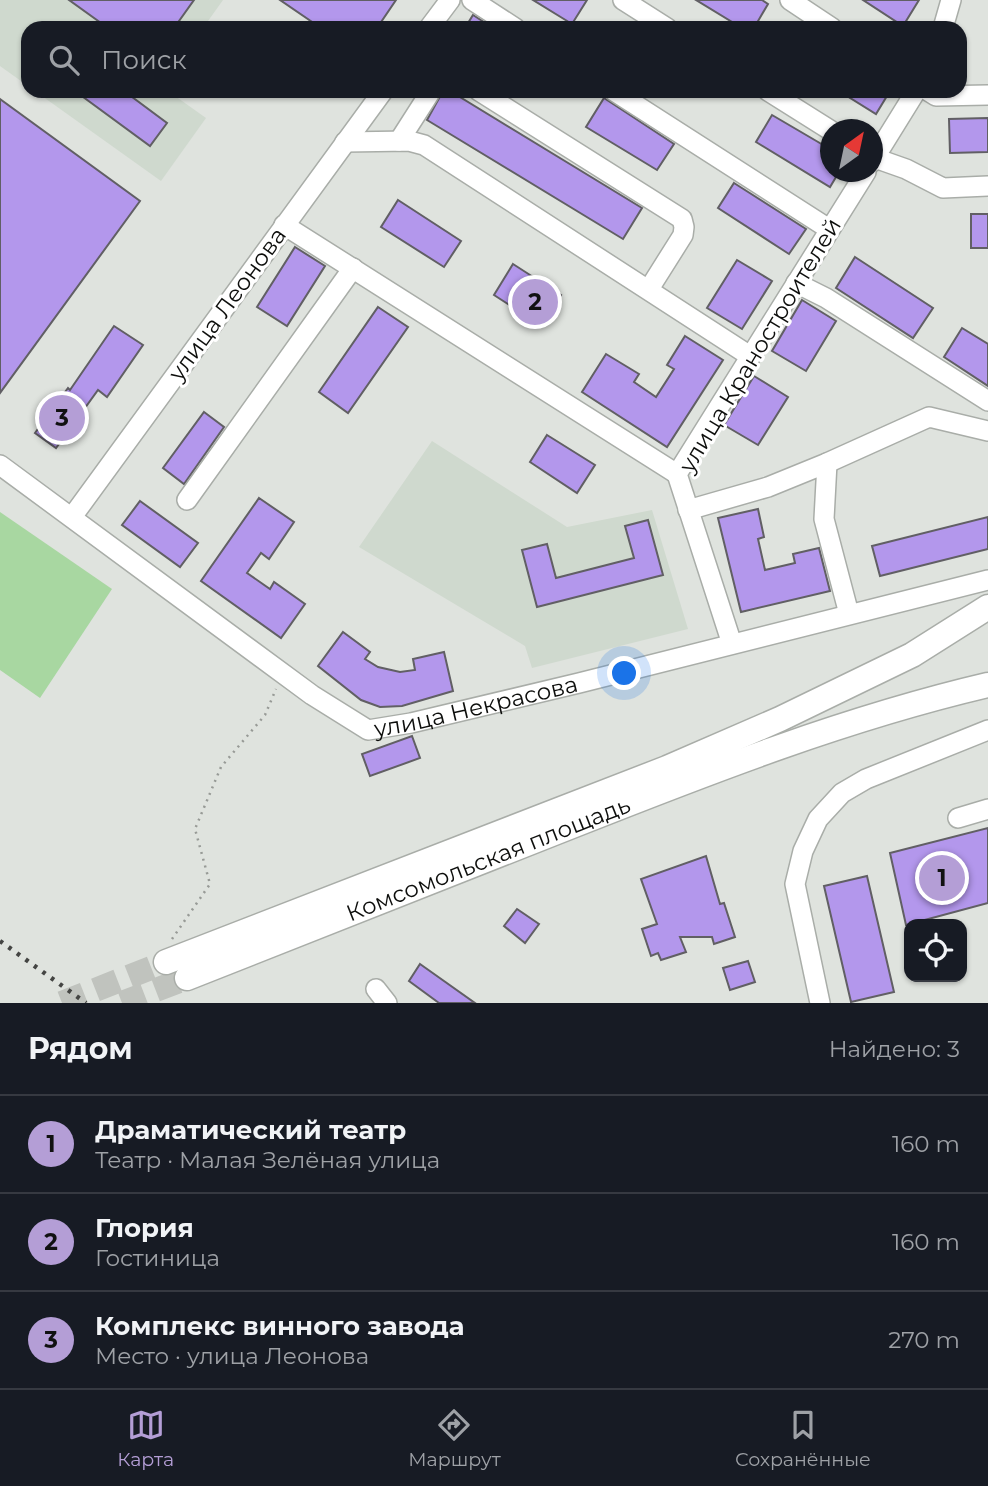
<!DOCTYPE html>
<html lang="ru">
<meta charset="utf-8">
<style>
body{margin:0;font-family:Montserrat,sans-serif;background:#242831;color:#f1f3f6}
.controls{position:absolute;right:21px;bottom:21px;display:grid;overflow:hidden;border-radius:14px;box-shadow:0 2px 5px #0004}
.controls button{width:63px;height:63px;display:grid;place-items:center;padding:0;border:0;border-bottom:2px solid #363941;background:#171b24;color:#f1f3f6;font:35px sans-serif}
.compass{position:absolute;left:820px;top:119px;width:63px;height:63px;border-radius:50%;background:#171b24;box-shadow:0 2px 5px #0004;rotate:33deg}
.you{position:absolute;left:625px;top:674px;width:24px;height:24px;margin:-18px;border:5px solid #fff;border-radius:50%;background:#1a73e8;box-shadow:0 0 0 10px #1a73e833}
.badge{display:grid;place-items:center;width:46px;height:46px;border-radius:50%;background:#b49ed6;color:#111;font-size:23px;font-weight:700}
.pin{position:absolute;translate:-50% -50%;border:4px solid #fff;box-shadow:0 2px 7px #0006}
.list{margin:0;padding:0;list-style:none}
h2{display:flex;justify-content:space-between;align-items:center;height:91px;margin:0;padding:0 28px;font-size:30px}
h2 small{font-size:23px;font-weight:400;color:#9ea1a6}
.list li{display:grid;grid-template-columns:46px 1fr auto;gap:21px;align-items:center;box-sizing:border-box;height:98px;padding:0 28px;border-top:2px solid #363941}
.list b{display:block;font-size:26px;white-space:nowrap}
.list p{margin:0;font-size:23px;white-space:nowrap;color:#9ea1a6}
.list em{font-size:23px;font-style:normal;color:#9ea1a6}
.icon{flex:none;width:38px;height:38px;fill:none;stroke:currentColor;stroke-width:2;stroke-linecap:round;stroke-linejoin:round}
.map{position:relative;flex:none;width:988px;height:1003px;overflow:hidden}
.search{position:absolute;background:#171b24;box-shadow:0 2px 5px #0004;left:21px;right:21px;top:21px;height:77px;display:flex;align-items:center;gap:18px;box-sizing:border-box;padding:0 24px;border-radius:21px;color:#9ea1a6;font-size:26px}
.sheet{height:385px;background:#171b24}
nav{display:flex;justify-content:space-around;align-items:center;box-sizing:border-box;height:98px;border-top:2px solid #363941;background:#171b24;font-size:19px;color:#9ea1a6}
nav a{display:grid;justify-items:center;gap:4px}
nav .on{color:#b49ed6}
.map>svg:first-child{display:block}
.built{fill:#cfd9ce}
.green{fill:#a8d7a1}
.building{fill:#b397ec;stroke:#615f64;stroke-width:2}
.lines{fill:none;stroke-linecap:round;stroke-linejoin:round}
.major-tunnel{stroke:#c0c3be;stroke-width:24;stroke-dasharray:24 12;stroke-linecap:butt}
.minor-casing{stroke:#a9ada8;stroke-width:22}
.major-casing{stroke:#a9ada8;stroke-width:27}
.path{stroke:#979a96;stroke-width:2.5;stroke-dasharray:2 5;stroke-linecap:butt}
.minor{stroke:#fff;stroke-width:19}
.major{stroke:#fff;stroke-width:24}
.rail{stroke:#444543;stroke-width:4.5;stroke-dasharray:3.5 7;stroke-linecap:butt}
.labels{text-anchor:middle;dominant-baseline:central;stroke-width:6;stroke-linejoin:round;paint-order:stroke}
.street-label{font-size:23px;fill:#0d0e0c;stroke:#fff}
</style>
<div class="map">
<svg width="988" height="1003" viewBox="0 0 988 1003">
<rect width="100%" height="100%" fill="#dfe3de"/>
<!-- built -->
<g class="built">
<polygon points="0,0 223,0 203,28 28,28 28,86 0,66"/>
<polygon points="35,91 168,91 206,118 161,181"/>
<polygon points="432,441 567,527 652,510 688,629 532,668 525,646 359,547"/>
</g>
<!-- green -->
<polygon class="green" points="0,512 112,589 40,698 0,670"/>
<!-- building -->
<g class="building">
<polygon points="69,0 194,0 174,28 108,28"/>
<polygon points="280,0 396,0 377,28 321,28"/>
<polygon points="533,0 587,0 572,24"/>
<polygon points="696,0 762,0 768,4 754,28 742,28"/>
<polygon points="863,0 919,0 903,26"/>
<polygon points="473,15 493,28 465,28"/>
<polygon points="75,91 124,91 167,123 150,146"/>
<polygon points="443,91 450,91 642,208 623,239 427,120"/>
<polygon points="839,91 890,91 876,114"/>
<polygon points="604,98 674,144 657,170 586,127"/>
<polygon points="0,99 140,201 0,393"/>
<polygon points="772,115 830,149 830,172 839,172 830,187 756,142"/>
<polygon points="988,118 988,152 950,153 949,119"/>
<polygon points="734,183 806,229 789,254 718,208"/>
<polygon points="398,200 461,241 444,267 381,227"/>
<rect x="971" y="214" width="17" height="34"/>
<polygon points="295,247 325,266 287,326 257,307"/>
<polygon points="855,257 933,308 913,338 836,288"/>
<polygon points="737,260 772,281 742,329 707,308"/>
<polygon points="513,264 561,295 542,326 494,295"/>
<polygon points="802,300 836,321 806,371 772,351"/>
<polygon points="378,307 408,327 348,413 319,392"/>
<polygon points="114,326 143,345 107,397 98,390 56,448 35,433 68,388 70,390"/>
<polygon points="962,328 988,344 988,386 944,357"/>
<polygon points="685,336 723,360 667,447 582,392 606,354 639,374 634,382 656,397 674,369 667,365"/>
<polygon points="754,376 788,397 758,445 724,425"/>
<polygon points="204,412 224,427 184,484 163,468"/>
<polygon points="547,435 595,465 577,493 530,462"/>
<polygon points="259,498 294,522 269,559 261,553 247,573 270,589 274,582 305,604 281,638 201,581"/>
<polygon points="140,501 198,543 180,567 122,525"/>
<polygon points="758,509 764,537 758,539 765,570 795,563 793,554 819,548 830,591 741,612 718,518"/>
<polygon points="988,517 988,549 880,576 872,546"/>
<polygon points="648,520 663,575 537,607 522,550 547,544 556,578 634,558 625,526"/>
<polygon points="343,632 370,652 365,659 378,667 400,672 415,670 413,659 444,652 453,691 402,706 380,707 361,700 318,666"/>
<polygon points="412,736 420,758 370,776 362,754"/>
<polygon points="988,828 988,903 906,925 890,853"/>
<polygon points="706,856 720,904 724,903 735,937 714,944 712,937 680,937 686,952 661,960 658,953 651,956 642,929 657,924 641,879"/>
<polygon points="867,876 894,992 851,1002 824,886"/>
<polygon points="517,909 539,924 525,943 504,926"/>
<polygon points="748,961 755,982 730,990 723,968"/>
<polygon points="420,964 475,1003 439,1003 409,981"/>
</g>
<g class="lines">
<!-- major-tunnel -->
<g class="major-tunnel">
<polyline points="62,1003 166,962"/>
<polyline points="122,1003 187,978"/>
</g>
<!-- minor casing -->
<g class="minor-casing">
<g id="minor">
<polyline points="472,0 515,28"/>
<polyline points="623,0 667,28"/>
<polyline points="790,0 832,28"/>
<polyline points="429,28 450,0"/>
<polyline points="943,28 951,0"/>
<polyline points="479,91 682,219 684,227 683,235 649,289"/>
<polyline points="614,91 829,229"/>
<polyline points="768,91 830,130"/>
<polyline points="928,91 936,96 988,95"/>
<polyline points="399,141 431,91"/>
<polyline points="345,142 409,141 424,145 750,356"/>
<polyline points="872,157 906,169 943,188 988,186"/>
<polyline points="872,162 916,91"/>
<polyline points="284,225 677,474"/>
<polyline points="796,283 826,298 988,401"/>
<polyline points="827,463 929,417 988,431"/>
<path id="s1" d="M 0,465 L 312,695 L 368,730 L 411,723 L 579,683 L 988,580"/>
<polyline points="187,500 353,268"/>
<polyline points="688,510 768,487 827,463 824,519 849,614"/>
<polyline points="72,517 383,91"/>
<polyline points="732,644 677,474 866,172"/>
<polyline points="958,818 988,809"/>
<polyline points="376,989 387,1003"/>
<polyline points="820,1003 795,884 803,851 818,819 842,793 866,779 988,730"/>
</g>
</g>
<!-- major casing -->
<g class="major-casing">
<g id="major">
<polyline points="166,962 667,768 780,719 912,655 988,607"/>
<path id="s2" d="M 187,978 C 317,926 447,875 577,824 C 711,771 847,718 988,685"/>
</g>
</g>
<!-- path -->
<polyline class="path" points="172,939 210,884 195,829 221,767 265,715 276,689"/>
<!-- minor -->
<use href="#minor" class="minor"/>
<!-- major -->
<use href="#major" class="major"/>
<!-- rail -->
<polyline class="rail" points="0,941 86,1003"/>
</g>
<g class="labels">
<!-- street labels -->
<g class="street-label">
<text transform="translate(227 304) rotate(-54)">улица Леонова</text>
<text transform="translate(760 345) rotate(-59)">улица Краностроителей</text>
<text stroke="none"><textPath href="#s1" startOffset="564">улица Некрасова</textPath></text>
<text stroke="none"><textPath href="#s2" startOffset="324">Комсомольская площадь</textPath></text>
</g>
</g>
</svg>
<div class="controls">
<button><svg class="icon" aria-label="locate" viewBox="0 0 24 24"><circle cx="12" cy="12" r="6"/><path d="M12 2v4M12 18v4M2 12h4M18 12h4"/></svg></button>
</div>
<svg class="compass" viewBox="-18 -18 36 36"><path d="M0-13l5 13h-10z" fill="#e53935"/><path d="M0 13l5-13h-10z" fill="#9ea1a6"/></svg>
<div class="you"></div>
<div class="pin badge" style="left:942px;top:878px">1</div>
<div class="pin badge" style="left:535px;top:302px">2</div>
<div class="pin badge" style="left:62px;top:418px">3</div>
<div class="search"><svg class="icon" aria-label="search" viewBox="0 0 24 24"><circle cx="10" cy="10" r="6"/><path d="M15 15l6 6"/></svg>Поиск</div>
</div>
<section class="sheet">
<h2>Рядом<small>Найдено: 3</small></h2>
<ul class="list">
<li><span class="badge">1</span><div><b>Драматический театр</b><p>Театр · Малая Зелёная улица</p></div><em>160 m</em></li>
<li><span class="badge">2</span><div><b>Глория</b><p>Гостиница</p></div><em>160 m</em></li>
<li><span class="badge">3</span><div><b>Комплекс винного завода</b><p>Место · улица Леонова</p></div><em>270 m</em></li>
</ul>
</section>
<nav>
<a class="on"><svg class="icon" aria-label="map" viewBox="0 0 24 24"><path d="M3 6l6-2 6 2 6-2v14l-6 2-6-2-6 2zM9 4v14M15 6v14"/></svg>Карта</a>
<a><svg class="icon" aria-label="directions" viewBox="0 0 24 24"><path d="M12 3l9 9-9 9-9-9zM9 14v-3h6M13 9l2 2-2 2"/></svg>Маршрут</a>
<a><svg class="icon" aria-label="saved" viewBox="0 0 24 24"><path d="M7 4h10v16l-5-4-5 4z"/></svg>Сохранённые</a>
</nav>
